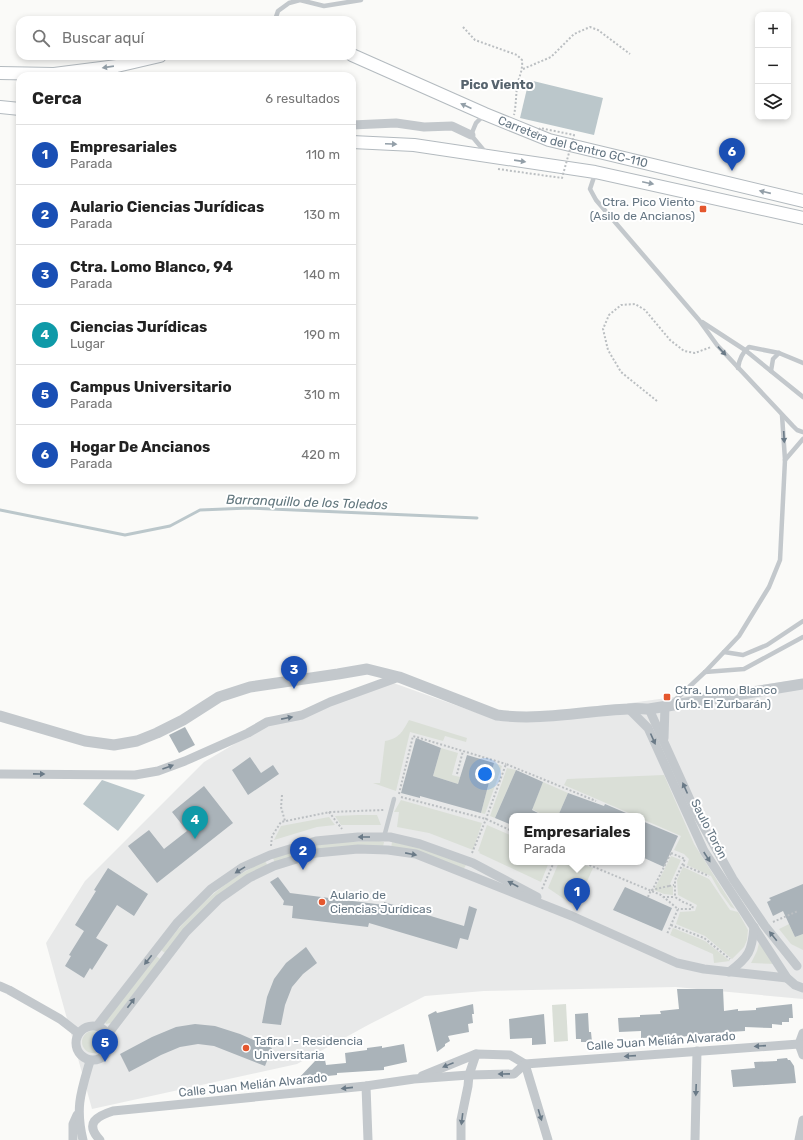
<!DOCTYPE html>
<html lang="es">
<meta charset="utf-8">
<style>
body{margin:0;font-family:Rubik,sans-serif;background:#f2f2f2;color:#222}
.controls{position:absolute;right:12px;top:12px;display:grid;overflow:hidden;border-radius:8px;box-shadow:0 2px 6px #0003}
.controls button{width:36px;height:36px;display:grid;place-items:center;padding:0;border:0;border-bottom:1px solid #e0e0e0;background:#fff;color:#222;font:20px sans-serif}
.you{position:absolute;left:485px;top:774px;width:14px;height:14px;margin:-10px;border:3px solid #fff;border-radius:50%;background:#1a73e8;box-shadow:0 0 0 6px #1a73e833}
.badge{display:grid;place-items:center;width:26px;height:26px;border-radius:50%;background:#db2777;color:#fff;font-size:13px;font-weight:700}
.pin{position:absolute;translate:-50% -33px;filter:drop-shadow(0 1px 2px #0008)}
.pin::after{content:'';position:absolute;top:21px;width:14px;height:12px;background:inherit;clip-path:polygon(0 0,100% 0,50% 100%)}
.popup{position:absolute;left:509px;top:813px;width:136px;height:52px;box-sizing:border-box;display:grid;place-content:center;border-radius:8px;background:#fff;filter:drop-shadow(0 1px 3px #0005);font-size:13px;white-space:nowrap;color:#767676}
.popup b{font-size:15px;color:#222}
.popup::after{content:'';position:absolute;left:50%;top:100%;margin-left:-8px;border:8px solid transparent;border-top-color:#fff}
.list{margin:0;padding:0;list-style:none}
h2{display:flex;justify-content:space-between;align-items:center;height:52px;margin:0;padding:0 16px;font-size:17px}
h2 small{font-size:13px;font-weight:400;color:#767676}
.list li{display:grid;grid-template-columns:26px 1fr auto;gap:12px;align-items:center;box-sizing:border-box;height:60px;padding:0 16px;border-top:1px solid #e0e0e0}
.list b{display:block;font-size:15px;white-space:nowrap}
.list p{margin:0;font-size:13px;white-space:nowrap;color:#767676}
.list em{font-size:13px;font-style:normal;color:#767676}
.icon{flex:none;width:22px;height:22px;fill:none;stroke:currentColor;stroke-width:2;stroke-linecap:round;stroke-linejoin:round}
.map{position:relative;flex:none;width:803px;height:1140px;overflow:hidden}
.search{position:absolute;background:#fff;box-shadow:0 2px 6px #0003;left:16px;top:16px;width:340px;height:44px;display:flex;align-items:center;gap:10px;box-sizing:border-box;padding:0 14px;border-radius:12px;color:#767676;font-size:15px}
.panel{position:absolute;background:#fff;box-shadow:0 2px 6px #0003;left:16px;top:72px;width:340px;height:412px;border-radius:12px}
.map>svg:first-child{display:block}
.built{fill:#e8e9e9;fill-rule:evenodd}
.garden{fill:#dadfd7}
.water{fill:#bbc7cb}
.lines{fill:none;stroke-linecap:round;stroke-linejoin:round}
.stream{stroke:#bbc7cb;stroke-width:3}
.building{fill:#aab3b9}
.secondary-casing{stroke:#b3babf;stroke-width:14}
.path{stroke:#bbbfc2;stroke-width:2;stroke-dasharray:2 2;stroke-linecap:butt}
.service{stroke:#c3c8cc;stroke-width:4.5}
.minor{stroke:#c3c8cc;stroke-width:9}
.tertiary{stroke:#c3c8cc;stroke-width:11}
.secondary{stroke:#fff;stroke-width:12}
.path-bridge{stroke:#bbbfc2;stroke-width:2;stroke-dasharray:2 2;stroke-linecap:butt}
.oneway{fill:#939fa8}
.oneway2{fill:#6a7a87}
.poi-dot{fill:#e4572e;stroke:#fff;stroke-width:1.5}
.labels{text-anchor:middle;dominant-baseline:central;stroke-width:4;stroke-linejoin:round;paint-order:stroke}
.street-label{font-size:12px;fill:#657683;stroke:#fff}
.poi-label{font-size:12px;fill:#657683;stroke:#fff;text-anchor:start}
.neighbourhood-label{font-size:13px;font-weight:bold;fill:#57646e;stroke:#fff}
.water-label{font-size:13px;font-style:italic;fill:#60757c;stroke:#fff}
</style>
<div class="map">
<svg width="803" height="1140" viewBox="0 0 803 1140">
<rect width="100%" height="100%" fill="#fafaf8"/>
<!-- built -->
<path class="built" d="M 803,679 L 803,999 L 676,987 L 484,991 L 425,996 L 368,1025 L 297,1064 L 92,1109 L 46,943 L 85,881 L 204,762 L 268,724 L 385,680 L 500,721 ZM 512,816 L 642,816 L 642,862 L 512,862 Z"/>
<!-- garden -->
<g class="garden">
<path d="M 409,720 L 467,738 L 466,742 L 445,736 L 443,741 L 410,732 L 396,791 L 373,783 L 380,783 L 385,741 C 400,738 402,732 409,720 Z"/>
<polygon points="441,748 458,753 452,775 460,777 458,784 433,776"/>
<polygon points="494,763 502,766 485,814 481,813"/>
<polygon points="507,768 516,770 495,818 490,816"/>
<polygon points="664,775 694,844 735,909 731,907 720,892 711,876 687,865 689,859 684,854 674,850 681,836 642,819 642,816 636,816 564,785 567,779"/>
<polygon points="543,782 568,793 558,816 545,816 532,809"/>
<polygon points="401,800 482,823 473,850 429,833 397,827 399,812 394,812"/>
<polygon points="358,815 377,815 381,825 341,825 335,816"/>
<polygon points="329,817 335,825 317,827 274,840 281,826"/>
<polygon points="487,825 512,836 512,862 549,862 541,882 479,853 480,852 478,851"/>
<polygon points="379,841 384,842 383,847 275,863 273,858 312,846 338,842"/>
<polygon points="392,842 420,848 466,865 463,870 391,848"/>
<polygon points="671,856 681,860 670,884 673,887 673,895 664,894 654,890"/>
<path d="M 265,861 L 268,866 L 248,876 L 165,953 L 161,950 C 192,911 220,882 265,861 Z"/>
<polygon points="559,862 575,862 593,868 576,906 567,901 548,888"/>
<polygon points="683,867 709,879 730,910 738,912 748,930 747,940 744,947 732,959 705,936 676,924 680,912 695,911 697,905 678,895 677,880"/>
<polygon points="789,924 795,937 803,934 803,950 791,944 779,929"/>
<polygon points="673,928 705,941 730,961 714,963 713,954 670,935"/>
<polygon points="759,943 775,964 751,963 757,951"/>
<polygon points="156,956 160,959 111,1023 106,1024 105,1022"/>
<polygon points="566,1004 568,1041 554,1042 552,1005"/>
<circle cx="93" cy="1042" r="11"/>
</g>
<!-- water -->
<g class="water">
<polygon points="529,80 603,98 594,135 520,118"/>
<polygon points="102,780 145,795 118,831 83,804"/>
</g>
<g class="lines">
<!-- stream -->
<polyline class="stream" points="0,510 125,535 170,526 200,510 249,508 477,518"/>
</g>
<!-- building -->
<g class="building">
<polygon points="185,727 195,745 179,753 169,735"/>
<polygon points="416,738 441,748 433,776 458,784 467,755 494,763 481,813 420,796 420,798 401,793"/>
<polygon points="250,757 261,773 273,765 279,774 248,795 232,770"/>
<polygon points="516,770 543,782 532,810 544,816 512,816 512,825 495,818"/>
<polygon points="204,786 233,823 157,883 128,846 149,830 164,849 187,831 172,812"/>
<polygon points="568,793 604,806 605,804 633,816 558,816"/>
<polygon points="642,821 678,836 664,867 642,857"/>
<polygon points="108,868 148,894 134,916 117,905 96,938 108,945 92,970 90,968 84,978 65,966 71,956 69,955 84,931 75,925 96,891 94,890"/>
<polygon points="278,877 290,893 384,905 384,902 464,926 469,906 477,909 468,940 460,938 457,949 369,923 368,927 292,918 293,906 283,905 284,901 270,882"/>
<polygon points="803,884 803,934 795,937 783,911 773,916 767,902 771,900 769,898"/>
<polygon points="625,887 672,908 662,931 613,910"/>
<polygon points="306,947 317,963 303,974 292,987 285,1005 281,1025 262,1023 267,997 274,979 286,963"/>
<polygon points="677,989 723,989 724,1011 738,1009 738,1011 756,1010 756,1008 792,1004 793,1018 789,1018 789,1022 782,1022 782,1025 772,1024 772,1028 745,1027 745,1031 700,1034 675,1038 666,1038 666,1037 641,1038 641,1031 619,1032 618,1018 640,1017 640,1015 661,1014 660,1011 679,1009"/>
<polygon points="473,1004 474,1014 472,1014 473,1023 468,1024 469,1032 448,1036 450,1041 445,1044 445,1046 437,1052 428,1015 436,1011 437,1013"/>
<polygon points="588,1013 589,1032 591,1032 592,1042 581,1042 581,1039 576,1039 575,1014"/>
<polygon points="544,1014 546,1044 532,1045 532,1038 510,1039 509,1019"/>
<polygon points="195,1024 215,1026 240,1034 272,1048 265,1066 214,1046 198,1044 180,1047 161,1055 129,1072 120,1054 152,1037 176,1027"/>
<polygon points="404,1044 407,1062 384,1067 384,1070 337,1073 337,1075 298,1079 315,1061 325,1060 326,1065 346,1063 345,1053 367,1050 367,1048 382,1046 382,1048"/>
<polygon points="787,1058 788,1060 790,1060 794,1066 796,1083 733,1087 731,1070 755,1068 754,1062 777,1061 777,1059"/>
</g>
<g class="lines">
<!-- secondary casing -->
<g class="secondary-casing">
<g id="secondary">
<path id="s1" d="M 352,55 L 485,114 L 549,140 L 803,201"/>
<polyline points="0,73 54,74 117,66 160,56"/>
<polyline points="0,107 20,109"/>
<polyline points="352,142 414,145 595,172 803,218"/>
</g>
</g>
<!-- path -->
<g class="path">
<path d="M 463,27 L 475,40 L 517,55 L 522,60 C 523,71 519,76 517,86 C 516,96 516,105 514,115"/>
<polyline points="523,69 551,57 574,34 590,27 598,30 630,54"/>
<polyline points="657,401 621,372 608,350 603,329 609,315 621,305 635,304 645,310 670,340 684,351 695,353 711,347"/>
<polyline points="457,774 463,751"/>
<polyline points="399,794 413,736 506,764"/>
<polyline points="282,795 281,807 285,821"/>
<polyline points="401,797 486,819 512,831"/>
<polyline points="329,812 342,829"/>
<polyline points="271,846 272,836 281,822 330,812 384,810"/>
<polyline points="472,853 486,819 506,764 596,801"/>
<polyline points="671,853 685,859 675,880 675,897 683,902 693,906 692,909 678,909"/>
<polyline points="582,862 661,895 678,909 667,934"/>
<polyline points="683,865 709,876"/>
<polyline points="669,886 674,885"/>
<polyline points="542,889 554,862"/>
<polyline points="652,891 671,853"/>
<polyline points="663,897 675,897"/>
<polyline points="773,922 798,911"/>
<polyline points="671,925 704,938 730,959"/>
</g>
<!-- service -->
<g class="service">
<polyline points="275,20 278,11 289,3 300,0 324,6 361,0"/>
<polyline points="485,114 476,123 471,135 486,153"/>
<polyline points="595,174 590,189 596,200 699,320 717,345 793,426 797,430 803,432"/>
<polyline points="702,322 745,350 803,397"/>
<path d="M 738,368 C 739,360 743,352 749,347 L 779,353 L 803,363"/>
<polyline points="771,371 773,359 779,353"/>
<polyline points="785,460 803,439"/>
<polyline points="724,652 743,655 767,645 803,621"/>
<polyline points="705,672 744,669 803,637"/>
<polyline points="673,702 705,672 739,636 769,587 780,560 785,460 782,415"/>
<polyline points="384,837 394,799"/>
</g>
<!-- minor -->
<g class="minor">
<polyline points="352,125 396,123 424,127 452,126 471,135"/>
<polyline points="629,709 648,728 704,851 787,978 795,985 803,988"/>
<polyline points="649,709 696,813 733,879 765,926 797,966"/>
<polyline points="664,738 665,706"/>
<polyline points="0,774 135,775 158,771 185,761 248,733 267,722 302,715 330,702 399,677"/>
<path d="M 729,972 C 749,957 752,951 754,927"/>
<polyline points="0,986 9,990 60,1019 78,1033"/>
<circle cx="93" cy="1043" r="17"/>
<polyline points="97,1026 177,923 211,889 243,867 270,855 316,841 358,837 390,837 420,844 473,863 537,897"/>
<polyline points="803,1033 799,1044 803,1055"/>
<polyline points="108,1034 186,932 219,899 249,878 274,866 316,853 358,849 388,850 416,854 572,916 677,963 704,969 787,978"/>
<polyline points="422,1076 476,1054 510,1055 525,1064 548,1140"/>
<polyline points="366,1086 368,1140"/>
<polyline points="73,1140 73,1124 77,1115"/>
<path d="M 83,1140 C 75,1107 81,1092 90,1061"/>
<path d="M 100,1140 C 84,1123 97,1116 113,1111 L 366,1086 L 414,1079 L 469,1075 L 514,1074 L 525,1064 L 799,1044"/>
<polyline points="461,1140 461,1120 468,1086 469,1075 476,1054"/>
<polyline points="695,1140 697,1051"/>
<polyline points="799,1140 803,1120"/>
</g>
<!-- tertiary -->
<path class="tertiary" d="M 0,716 L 85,741 L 114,745 L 137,741 L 157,733 L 183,720 L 219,697 L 250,687 L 338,674 L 367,669 L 399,677 L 497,715 C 540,721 584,711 628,709 C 635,708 642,709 649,709 L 803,684"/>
<!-- secondary -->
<use href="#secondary" class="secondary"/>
<!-- path-bridge -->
<g class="path-bridge">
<polyline points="498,169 562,178 574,135 540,128 536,135"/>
<polyline points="648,897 651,890 669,886"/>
</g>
</g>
<!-- one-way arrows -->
<defs><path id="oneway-solid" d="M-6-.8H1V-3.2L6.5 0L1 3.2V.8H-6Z"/></defs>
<g class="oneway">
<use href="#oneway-solid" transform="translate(108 67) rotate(172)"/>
<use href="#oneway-solid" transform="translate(466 106) rotate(-156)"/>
<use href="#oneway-solid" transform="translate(391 144) rotate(3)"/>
<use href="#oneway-solid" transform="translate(520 161) rotate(8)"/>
<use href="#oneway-solid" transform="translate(648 183) rotate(12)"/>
<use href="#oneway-solid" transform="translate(765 192) rotate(-167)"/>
</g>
<g class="oneway2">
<use href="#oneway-solid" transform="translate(722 351) rotate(47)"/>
<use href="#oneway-solid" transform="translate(784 437) rotate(87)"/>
<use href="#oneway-solid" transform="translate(287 718) rotate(-11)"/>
<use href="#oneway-solid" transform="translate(653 739) rotate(66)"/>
<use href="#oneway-solid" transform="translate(168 767) rotate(-20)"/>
<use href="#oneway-solid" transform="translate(39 774) rotate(1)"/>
<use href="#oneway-solid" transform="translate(685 788) rotate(-114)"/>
<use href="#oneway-solid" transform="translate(364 837) rotate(180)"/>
<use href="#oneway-solid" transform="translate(411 854) rotate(11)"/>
<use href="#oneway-solid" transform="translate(707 857) rotate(57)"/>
<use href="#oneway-solid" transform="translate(240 870) rotate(148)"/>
<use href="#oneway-solid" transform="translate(513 884) rotate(-152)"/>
<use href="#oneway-solid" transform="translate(773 936) rotate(-129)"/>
<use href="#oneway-solid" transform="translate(148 960) rotate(128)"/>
<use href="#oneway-solid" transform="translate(131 1003) rotate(-53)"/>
<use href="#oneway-solid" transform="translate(760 1046) rotate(176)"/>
<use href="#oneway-solid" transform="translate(630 1056) rotate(176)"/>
<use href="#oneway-solid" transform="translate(448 1065) rotate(158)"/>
<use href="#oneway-solid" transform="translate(504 1074) rotate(179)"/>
<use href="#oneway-solid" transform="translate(347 1088) rotate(174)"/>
<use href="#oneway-solid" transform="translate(696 1090) rotate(92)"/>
<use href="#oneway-solid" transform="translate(540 1115) rotate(73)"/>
<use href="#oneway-solid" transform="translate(462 1119) rotate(97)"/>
</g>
<!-- markers -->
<g class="poi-dot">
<rect x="699" y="205" width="8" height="8" rx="2"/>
<rect x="663" y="693" width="8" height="8" rx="2"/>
<circle cx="322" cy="902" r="4"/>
<circle cx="246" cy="1048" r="4"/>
</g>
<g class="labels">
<!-- street labels -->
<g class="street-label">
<text stroke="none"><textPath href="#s1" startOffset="238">Carretera del Centro GC-110</textPath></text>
<text transform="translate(709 829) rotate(63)">Saulo Torón</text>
<text transform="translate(661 1041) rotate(-4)">Calle Juan Melián Alvarado</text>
<text transform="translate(253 1085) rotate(-6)">Calle Juan Melián Alvarado</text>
</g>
<!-- poi labels -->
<g class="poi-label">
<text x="695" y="202" text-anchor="end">Ctra. Pico Viento<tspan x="695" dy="14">(Asilo de Ancianos)</tspan></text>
<text x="675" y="690">Ctra. Lomo Blanco<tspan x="675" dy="14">(urb. El Zurbarán)</tspan></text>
<text x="330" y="895">Aulario de<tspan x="330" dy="14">Ciencias Jurídicas</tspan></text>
<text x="254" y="1041">Tafira I - Residencia<tspan x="254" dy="14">Universitaria</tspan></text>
</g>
<!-- neighbourhood labels -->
<g class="neighbourhood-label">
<text x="497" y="84">Pico Viento</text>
</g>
<!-- water labels -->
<g class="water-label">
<text transform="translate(307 502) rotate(2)">Barranquillo de los Toledos</text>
</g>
</g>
</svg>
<div class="controls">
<button>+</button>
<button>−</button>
<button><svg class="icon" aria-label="layers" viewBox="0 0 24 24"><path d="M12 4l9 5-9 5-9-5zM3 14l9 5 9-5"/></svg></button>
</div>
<div class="you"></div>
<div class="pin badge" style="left:577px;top:911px;background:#1a4fb4">1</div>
<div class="popup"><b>Empresariales</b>Parada</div>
<div class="pin badge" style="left:303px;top:870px;background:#1a4fb4">2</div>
<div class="pin badge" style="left:294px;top:689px;background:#1a4fb4">3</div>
<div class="pin badge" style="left:195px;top:839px;background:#0f9aa8">4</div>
<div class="pin badge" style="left:105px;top:1062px;background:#1a4fb4">5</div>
<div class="pin badge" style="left:732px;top:171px;background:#1a4fb4">6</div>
<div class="search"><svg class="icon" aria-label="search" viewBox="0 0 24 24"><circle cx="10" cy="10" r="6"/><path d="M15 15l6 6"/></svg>Buscar aquí</div>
<section class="panel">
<h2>Cerca<small>6 resultados</small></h2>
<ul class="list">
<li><span class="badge" style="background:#1a4fb4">1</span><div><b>Empresariales</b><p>Parada</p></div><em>110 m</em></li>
<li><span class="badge" style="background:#1a4fb4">2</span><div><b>Aulario Ciencias Jurídicas</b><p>Parada</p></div><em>130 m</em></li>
<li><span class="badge" style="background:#1a4fb4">3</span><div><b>Ctra. Lomo Blanco, 94</b><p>Parada</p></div><em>140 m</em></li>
<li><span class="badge" style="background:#0f9aa8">4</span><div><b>Ciencias Jurídicas</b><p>Lugar</p></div><em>190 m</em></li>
<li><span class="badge" style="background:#1a4fb4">5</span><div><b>Campus Universitario</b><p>Parada</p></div><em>310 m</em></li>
<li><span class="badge" style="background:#1a4fb4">6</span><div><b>Hogar De Ancianos</b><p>Parada</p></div><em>420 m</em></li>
</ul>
</section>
</div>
